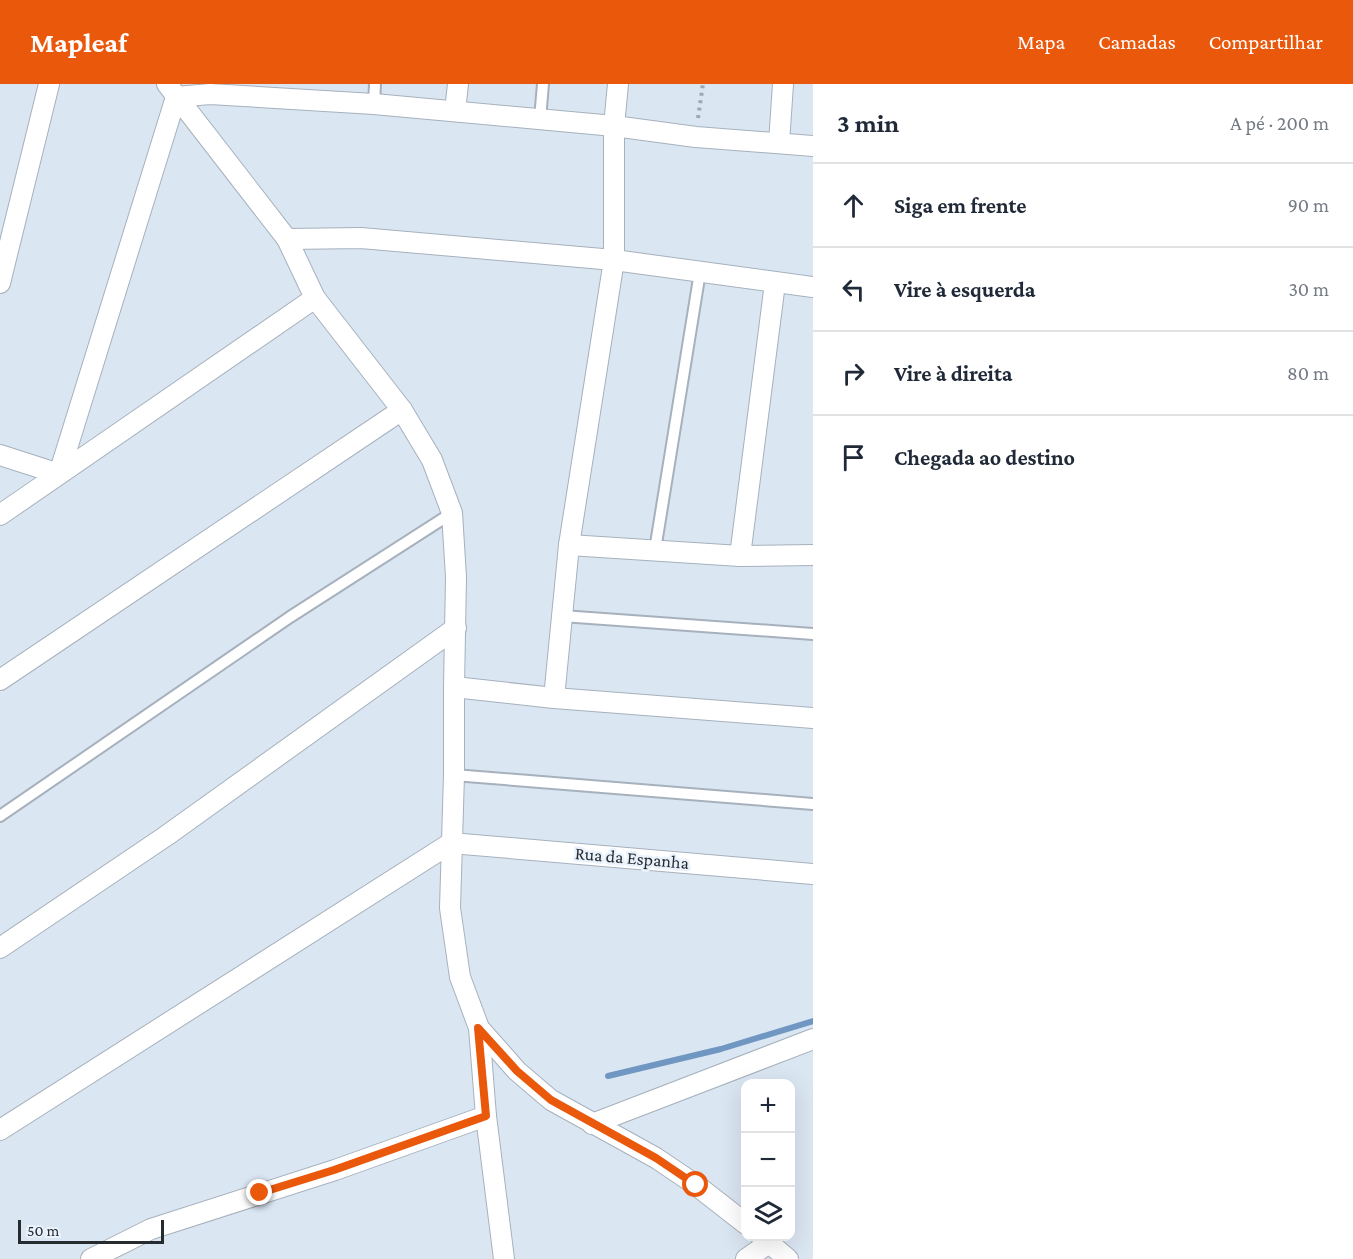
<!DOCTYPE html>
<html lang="pt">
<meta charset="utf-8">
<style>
body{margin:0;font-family:"Crimson Pro",serif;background:#f2f2f3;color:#1f2937}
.controls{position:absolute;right:18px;bottom:18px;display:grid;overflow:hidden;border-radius:12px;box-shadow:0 6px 24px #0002}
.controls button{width:54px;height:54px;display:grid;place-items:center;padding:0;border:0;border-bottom:2px solid #e0e1e3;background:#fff;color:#1f2937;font:30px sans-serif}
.scale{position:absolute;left:18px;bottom:15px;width:146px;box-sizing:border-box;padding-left:6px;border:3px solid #262b2f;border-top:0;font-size:16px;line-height:21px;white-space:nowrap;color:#262b2f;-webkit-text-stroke:4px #eaf3fd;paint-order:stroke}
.stop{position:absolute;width:18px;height:18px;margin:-14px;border:4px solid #ea580c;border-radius:50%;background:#fff}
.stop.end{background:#ea580c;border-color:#fff;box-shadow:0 2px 6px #0008}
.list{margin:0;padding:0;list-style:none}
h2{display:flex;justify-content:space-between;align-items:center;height:78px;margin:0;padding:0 24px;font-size:26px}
h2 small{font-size:20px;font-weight:400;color:#747a83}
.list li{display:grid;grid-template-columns:39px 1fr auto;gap:18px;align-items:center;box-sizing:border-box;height:84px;padding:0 24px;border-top:2px solid #e0e1e3}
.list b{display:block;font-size:22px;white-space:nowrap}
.list em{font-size:20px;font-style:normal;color:#747a83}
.icon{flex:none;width:33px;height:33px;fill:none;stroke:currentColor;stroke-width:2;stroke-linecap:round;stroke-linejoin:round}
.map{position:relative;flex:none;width:813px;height:1175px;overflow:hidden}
header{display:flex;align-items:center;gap:36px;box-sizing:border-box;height:84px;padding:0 30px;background:#ea580c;color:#fff}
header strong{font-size:28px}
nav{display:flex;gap:33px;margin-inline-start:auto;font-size:21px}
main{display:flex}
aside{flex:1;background:#fff}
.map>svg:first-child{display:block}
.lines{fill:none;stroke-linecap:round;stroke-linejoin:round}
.stream{stroke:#6f97c1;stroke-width:6}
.lane-casing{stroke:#a6b1bd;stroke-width:14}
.street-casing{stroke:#a6b1bd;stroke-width:22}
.path{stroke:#9fa8b2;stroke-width:4;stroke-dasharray:3 4.5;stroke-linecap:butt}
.lane{stroke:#fff;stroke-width:10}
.street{stroke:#fff;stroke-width:20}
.route{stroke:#ea580c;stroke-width:8}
.labels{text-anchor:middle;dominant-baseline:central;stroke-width:5;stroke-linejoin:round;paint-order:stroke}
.street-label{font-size:18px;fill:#262b2f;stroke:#eaf3fd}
</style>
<header>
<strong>Mapleaf</strong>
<nav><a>Mapa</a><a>Camadas</a><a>Compartilhar</a></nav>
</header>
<main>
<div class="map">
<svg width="813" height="1175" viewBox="0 0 813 1175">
<rect width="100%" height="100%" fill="#dbe6f3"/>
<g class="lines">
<!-- stream -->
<polyline class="stream" points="608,992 721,965 813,937"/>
<!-- lane casing -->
<g class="lane-casing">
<g id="lane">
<polyline points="374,20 375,0"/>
<polyline points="540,35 543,0"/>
<polyline points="655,466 700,188"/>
<polyline points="562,532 813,550"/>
<polyline points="454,691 813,720"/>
<polyline points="0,732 290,533 452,429"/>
</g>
</g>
<!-- street casing -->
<g class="street-casing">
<g id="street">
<polyline points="167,0 287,155 315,214 402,326 432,376 452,429 456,493 454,603 454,691 450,824 460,893 479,944 486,1032 504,1175"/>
<polyline points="176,13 210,10 374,20 614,42 696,53 813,62"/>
<polyline points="455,27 458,0"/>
<polyline points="779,59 783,0"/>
<polyline points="287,155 361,154 614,176 813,203"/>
<polyline points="0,199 49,0"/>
<polyline points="0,371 59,390 176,13"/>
<polyline points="0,431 315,214"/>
<polyline points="569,461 740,472 813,471"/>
<polyline points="740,472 775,199"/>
<polyline points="0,596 402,326"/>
<polyline points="454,603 554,614 813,634"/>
<polyline points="554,614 569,461 614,176 614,42 618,0"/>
<polyline points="0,864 166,752 456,544"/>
<polyline points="479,944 517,987 551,1016 656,1074 696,1101 746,1140"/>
<polyline points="592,1040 813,955"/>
<polyline points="0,1046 451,759 813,790"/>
<polyline points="761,1152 788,1175"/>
<polyline points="91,1175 151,1145 335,1086 486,1032"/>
<polyline points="746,1175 769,1159"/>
</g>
</g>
<!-- path -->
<polyline class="path" points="698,34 703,0"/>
<!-- lane -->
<use href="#lane" class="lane"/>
<!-- street -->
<use href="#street" class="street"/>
</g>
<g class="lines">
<!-- route -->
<polyline class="route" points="260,1109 334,1086 486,1032 478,944 517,987 551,1016 656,1074 696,1101"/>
</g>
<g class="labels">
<!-- street labels -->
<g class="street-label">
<text transform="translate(632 774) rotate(5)">Rua da Espanha</text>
</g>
</g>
</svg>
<div class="controls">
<button>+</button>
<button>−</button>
<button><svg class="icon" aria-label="layers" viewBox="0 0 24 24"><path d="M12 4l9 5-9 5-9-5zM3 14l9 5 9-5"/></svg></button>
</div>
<div class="scale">50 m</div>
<div class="stop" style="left:696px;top:1101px"></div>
<div class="stop end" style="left:260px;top:1109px"></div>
</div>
<aside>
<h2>3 min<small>A pé · 200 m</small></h2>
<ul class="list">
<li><svg class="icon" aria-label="ahead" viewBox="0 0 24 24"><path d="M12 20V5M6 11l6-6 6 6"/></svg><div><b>Siga em frente</b></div><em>90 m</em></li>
<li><svg class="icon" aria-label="left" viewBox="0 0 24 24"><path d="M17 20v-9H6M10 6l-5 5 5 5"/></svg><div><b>Vire à esquerda</b></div><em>30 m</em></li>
<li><svg class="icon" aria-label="right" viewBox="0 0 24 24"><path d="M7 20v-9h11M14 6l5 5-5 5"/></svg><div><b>Vire à direita</b></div><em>80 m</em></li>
<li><svg class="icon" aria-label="arrive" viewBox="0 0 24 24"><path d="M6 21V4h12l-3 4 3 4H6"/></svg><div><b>Chegada ao destino</b></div></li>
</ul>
</aside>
</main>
